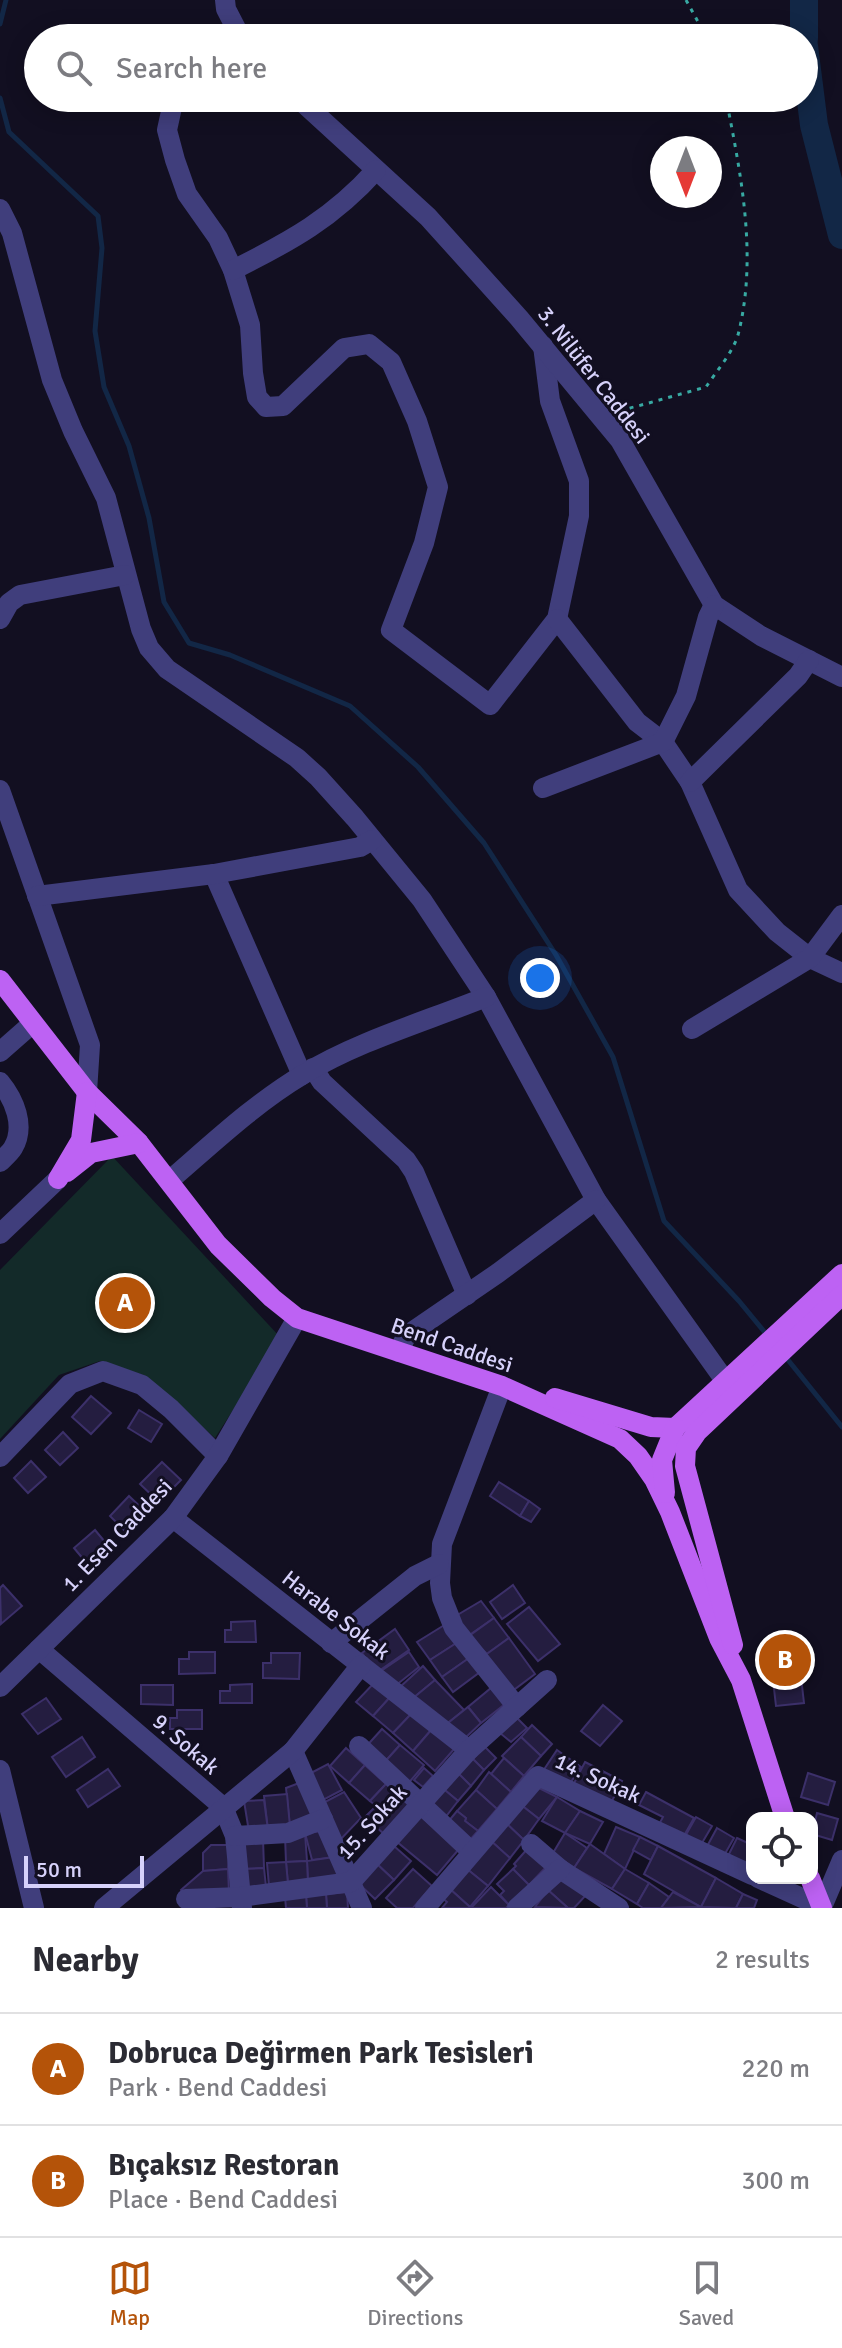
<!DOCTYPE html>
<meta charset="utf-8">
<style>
body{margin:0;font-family:Signika,sans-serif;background:#f2f2f3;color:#2b2b33}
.controls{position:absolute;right:24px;bottom:24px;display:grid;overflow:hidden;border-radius:16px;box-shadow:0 4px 20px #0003}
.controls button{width:72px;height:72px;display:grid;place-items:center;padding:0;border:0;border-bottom:2px solid #e1e1e2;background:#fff;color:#2b2b33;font:40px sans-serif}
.compass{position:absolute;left:650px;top:136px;width:72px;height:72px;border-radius:50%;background:#fff;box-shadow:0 4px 20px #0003;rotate:180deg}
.scale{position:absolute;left:24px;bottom:20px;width:120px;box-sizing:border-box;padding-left:8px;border:4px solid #d7d2fb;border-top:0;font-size:22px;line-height:28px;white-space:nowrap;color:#d7d2fb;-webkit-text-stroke:6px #120f21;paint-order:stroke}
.you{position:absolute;left:540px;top:978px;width:28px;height:28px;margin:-20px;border:6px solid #fff;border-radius:50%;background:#1a73e8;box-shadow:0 0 0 12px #1a73e833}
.badge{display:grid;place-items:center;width:52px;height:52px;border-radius:50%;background:#b45309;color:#fff;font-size:26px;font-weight:700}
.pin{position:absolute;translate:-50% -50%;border:4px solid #fff;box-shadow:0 2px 8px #0006}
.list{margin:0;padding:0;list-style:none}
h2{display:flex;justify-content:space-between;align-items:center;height:104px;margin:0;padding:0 32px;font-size:34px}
h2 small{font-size:26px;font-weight:400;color:#7c7c81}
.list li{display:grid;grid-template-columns:52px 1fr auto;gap:24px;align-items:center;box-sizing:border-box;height:112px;padding:0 32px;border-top:2px solid #e1e1e2}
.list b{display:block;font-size:30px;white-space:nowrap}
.list p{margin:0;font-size:26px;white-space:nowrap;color:#7c7c81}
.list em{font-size:26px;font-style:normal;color:#7c7c81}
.icon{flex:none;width:44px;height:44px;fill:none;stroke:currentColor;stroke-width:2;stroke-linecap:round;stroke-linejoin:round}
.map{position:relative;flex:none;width:842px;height:1908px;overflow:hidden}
.search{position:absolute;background:#fff;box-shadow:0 4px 20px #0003;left:24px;right:24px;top:24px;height:88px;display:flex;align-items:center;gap:20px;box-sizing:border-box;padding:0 28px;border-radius:44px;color:#7c7c81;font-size:30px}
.sheet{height:328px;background:#fff}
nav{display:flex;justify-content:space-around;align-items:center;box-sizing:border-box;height:112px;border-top:2px solid #e1e1e2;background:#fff;font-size:22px;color:#7c7c81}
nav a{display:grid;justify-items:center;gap:4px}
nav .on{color:#b45309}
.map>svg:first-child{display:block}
.green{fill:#132a29}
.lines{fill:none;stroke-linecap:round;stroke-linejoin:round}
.stream{stroke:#122746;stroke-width:5}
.river{stroke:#122746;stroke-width:28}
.building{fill:#241d40;stroke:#3c306a;stroke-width:2}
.path{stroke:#38aaa3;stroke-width:3;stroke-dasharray:4 6;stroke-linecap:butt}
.minor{stroke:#403e7c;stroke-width:20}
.major{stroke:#bd62f3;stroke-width:20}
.labels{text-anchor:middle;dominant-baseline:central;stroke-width:6;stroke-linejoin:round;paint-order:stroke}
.street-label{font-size:22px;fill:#d7d2fb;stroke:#120f21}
</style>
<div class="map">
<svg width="842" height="1908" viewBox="0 0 842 1908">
<rect width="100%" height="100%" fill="#120f21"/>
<!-- green -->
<polygon class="green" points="112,1156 280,1337 215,1438 144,1375 100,1361 59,1375 0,1439 0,1270"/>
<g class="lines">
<!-- stream -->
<g class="stream">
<polyline points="0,24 6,0"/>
<polyline points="0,98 9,132 98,216 102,248 95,331 104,387 129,446 149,518 164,602 189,643 230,655 350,706 418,767 484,843 556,955 613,1057 664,1221 739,1301 767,1335"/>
<polyline points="784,1355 842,1427"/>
</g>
<!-- river -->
<g class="river">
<polyline points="804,38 804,0"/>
<polyline points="804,46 814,125 842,235"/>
</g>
</g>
<!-- building -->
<g class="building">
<polygon points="91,1396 111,1413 91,1434 72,1417"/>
<polygon points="139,1410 162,1424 151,1442 128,1428"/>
<polygon points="63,1432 78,1448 60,1465 45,1450"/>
<polygon points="31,1461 46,1477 28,1493 14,1478"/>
<polygon points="162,1462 181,1480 159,1502 140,1484"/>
<polygon points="499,1482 529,1501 520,1516 490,1496"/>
<polygon points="129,1496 148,1514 128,1534 110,1516"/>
<polygon points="529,1501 540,1509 531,1522 520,1516"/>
<polygon points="95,1530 110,1548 89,1566 74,1548"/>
<polygon points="3,1585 22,1606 1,1624 0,1588"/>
<polygon points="513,1585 525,1603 502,1619 490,1602"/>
<polygon points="481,1601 494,1618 468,1636 454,1617"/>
<polygon points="529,1607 560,1644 538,1661 507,1624"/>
<polygon points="494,1618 509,1638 487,1654 469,1636"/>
<polygon points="255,1621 256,1642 225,1642 225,1630 231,1630 231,1622"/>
<polygon points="446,1624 458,1642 430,1660 417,1642"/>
<polygon points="395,1629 409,1650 376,1673 362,1653"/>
<polygon points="509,1638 535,1674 511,1692 484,1656"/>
<polygon points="458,1642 469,1658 442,1677 430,1660"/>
<polygon points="798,1646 801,1672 773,1674 770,1648"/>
<polygon points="189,1652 215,1652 215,1673 179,1674 179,1659 189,1659"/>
<polygon points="409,1652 419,1667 395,1686 381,1671"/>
<polygon points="271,1653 300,1653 299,1679 263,1678 263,1663 271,1663"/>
<polygon points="469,1658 480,1672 453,1692 442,1677"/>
<polygon points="423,1666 435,1680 412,1699 400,1687"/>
<polygon points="801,1677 804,1703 776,1706 773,1680"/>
<polygon points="435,1680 464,1710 444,1726 412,1699"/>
<polygon points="374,1683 391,1696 373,1716 356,1702"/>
<polygon points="252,1684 252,1703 220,1703 220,1691 230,1691 230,1685"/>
<polygon points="141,1685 173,1685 173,1705 141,1704"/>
<polygon points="491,1688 505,1704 481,1723 468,1707"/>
<polygon points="391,1696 412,1713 393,1733 373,1716"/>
<polygon points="46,1698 61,1719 38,1734 22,1714"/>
<polygon points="603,1705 622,1721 600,1746 581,1731"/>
<polygon points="468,1707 481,1723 464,1739 448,1723"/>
<polygon points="177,1710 202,1710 202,1729 170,1729 170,1718 177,1718"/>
<polygon points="511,1712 527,1728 511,1742 494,1728"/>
<polygon points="412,1713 432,1729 413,1751 393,1733"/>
<polygon points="532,1725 552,1744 541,1756 521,1737"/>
<polygon points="382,1729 400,1745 382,1765 363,1750"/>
<polygon points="432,1729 455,1748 435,1771 413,1751"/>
<polygon points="82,1737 95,1757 66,1777 52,1757"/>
<polygon points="521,1737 541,1756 524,1776 502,1756"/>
<polygon points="481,1743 496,1758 484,1770 469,1755"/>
<polygon points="400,1745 424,1765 406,1786 382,1765"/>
<polygon points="346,1748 365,1765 349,1783 330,1766"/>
<polygon points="557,1750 581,1767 567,1788 543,1771"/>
<polygon points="469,1755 484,1770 471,1786 455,1770"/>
<polygon points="504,1758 524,1776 511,1792 491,1774"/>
<polygon points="585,1762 622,1781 609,1807 572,1787"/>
<polygon points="328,1764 342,1790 323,1800 309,1774"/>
<polygon points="365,1765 386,1784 370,1801 349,1783"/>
<polygon points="424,1768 433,1776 423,1787 414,1780"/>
<polygon points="108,1769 120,1786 88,1807 77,1790"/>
<polygon points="455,1770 471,1786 458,1801 440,1786"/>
<polygon points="489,1772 511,1792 497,1809 476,1790"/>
<polygon points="808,1773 835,1782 828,1805 801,1797"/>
<polygon points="299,1783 317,1820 290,1827 286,1788"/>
<polygon points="386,1784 410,1805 384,1834 365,1817 376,1806 370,1801"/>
<polygon points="440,1786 458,1801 444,1819 426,1804"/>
<polygon points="537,1787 557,1797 539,1819 520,1804"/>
<polygon points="476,1790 497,1809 478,1831 465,1821 466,1818 457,1811"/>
<polygon points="344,1792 361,1818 340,1840 323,1803"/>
<polygon points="646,1792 694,1818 681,1841 657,1828 663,1817 639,1805"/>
<polygon points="287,1794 290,1827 268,1830 264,1796"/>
<polygon points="557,1797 580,1811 565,1833 542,1821"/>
<polygon points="264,1800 268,1830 249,1832 244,1801"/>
<polygon points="520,1804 539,1819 524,1840 505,1822"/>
<polygon points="457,1811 466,1818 465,1821 478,1831 469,1841 447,1823"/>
<polygon points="580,1811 603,1822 590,1844 565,1833"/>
<polygon points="817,1813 838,1819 832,1840 812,1834"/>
<polygon points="418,1814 459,1849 437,1875 396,1841"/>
<polygon points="696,1817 712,1826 699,1848 683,1840"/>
<polygon points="505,1822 524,1840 510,1858 490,1840"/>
<polygon points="616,1827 640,1837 625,1869 604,1854"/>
<polygon points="717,1828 734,1838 722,1859 705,1850"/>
<polygon points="323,1831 334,1857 312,1860 305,1833"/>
<polygon points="305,1833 307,1861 286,1862 285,1836"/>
<polygon points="565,1833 587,1848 574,1868 553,1853"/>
<polygon points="640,1837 658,1846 651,1860 633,1850"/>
<polygon points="737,1838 752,1845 752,1855 745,1869 726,1860"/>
<polygon points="263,1839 264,1868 243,1869 242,1841"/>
<polygon points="490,1840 510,1858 488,1886 467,1869"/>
<polygon points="590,1844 625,1869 612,1889 574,1868"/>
<polygon points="211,1845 230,1845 228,1869 203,1871 203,1853"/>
<polygon points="394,1846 411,1861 394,1880 377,1864"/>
<polygon points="658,1846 716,1878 701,1907 644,1874"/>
<polygon points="529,1847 549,1864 529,1885 513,1869 516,1866 514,1864"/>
<polygon points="334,1857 341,1877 308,1883 307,1861"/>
<polygon points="307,1861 308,1883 288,1884 286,1862"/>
<polygon points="286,1862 288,1884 269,1886 267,1863"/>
<polygon points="377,1864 394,1880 375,1899 358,1883"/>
<polygon points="264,1868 266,1887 245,1890 243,1869"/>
<polygon points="228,1869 229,1893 185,1897 181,1890 203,1871"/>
<polygon points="413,1869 432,1886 413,1908 397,1908 386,1898"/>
<polygon points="467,1869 488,1886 470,1907 450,1889"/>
<polygon points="513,1869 529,1885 509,1905 500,1895 504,1891 497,1884"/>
<polygon points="625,1869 649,1883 637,1904 612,1889"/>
<polygon points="561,1874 588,1893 574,1908 568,1908 548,1890"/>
<polygon points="716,1878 743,1894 736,1908 701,1907"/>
<polygon points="649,1883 669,1897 661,1908 643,1908 637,1904"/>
<polygon points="491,1887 509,1905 506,1908 471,1908"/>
<polygon points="450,1889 470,1907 469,1908 442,1908 447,1902 442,1898"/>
<polygon points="548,1890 568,1908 535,1907"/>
<polygon points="347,1892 348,1908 327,1908 326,1894"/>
<polygon points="673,1892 701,1907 661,1908"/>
<polygon points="326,1894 327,1908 307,1908 306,1895"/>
<polygon points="743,1894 757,1900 754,1908 736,1908"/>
<polygon points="306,1895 307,1908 286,1908 285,1897"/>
</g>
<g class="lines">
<!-- path -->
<g class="path">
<polyline points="686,0 707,38"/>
<path d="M 620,411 L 706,387 C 716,372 733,352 738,335 C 758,257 741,175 726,98"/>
</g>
<!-- minor -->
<g class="minor">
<polyline points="225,0 226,9 241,38"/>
<polyline points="174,98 167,130 175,160 187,194 218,238 233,270 250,325 253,373 257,397 266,407 283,406 344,348 369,344 391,362 417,421 438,487 424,543 391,630 490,705 557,619 579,516 579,481 550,401 543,346"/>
<polyline points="298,98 428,217 519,318 620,440 714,605 761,636 842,677"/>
<polyline points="0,209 12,233 52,380 73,431 106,498 141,629 149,648 167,669 297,758 318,777 355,818 422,900 486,997 596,1200 726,1382"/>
<path d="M 233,270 C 291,241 333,218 376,170"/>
<polyline points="0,619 9,603 20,595 125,575"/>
<polyline points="557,619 637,722 663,742 690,782 738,890 777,932 810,958 842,973"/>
<polyline points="690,782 798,676 809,660"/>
<polyline points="543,788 663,742 686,696 708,617 714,605"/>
<polyline points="0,790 90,1045 87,1092"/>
<polyline points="214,874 302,1075"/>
<polyline points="37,896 214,874 360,847 372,840"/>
<polyline points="692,1029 810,958 842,915"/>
<polyline points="0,1052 33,1023"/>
<polyline points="313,1068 322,1082 406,1160 414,1172 467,1295"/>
<path d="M 0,1082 C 14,1099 26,1126 13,1148 C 10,1153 4,1158 0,1162"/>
<path d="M 169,1181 C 212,1144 255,1103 304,1074 C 358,1041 427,1021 486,997"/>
<polyline points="0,1234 58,1179"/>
<polyline points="399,1352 406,1336 498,1273 596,1200"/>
<polyline points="502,1386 442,1544 440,1583 442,1598 454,1628 517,1707"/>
<polyline points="0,1457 70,1384 103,1371 142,1385 171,1409 218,1456"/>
<polyline points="173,1518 469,1750"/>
<polyline points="331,1643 415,1576 439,1564"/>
<polyline points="39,1649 223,1807 235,1836 242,1908"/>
<polyline points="0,1687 173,1518 218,1456 297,1318"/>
<polyline points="359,1746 472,1852"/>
<polyline points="293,1751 362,1908"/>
<polyline points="0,1770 34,1908"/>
<polyline points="235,1836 288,1833 323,1819"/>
<polyline points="531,1844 560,1869 619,1908"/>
<polyline points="758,1878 822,1907 842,1860"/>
<polyline points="186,1899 241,1897 351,1882 469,1750 547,1680"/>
<polyline points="104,1908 293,1751 361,1665"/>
<polyline points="425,1908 538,1776 752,1875"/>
<polyline points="517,1908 560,1869"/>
</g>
<!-- major -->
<g class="major">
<polyline points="0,980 87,1092 139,1143 218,1245 272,1298 297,1318 502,1386 620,1439 638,1456 654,1479 670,1512 719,1638 741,1680 785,1818"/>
<polyline points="67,1172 91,1153 139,1143"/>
<polyline points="58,1179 81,1140 87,1092"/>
<polyline points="555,1398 651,1427 675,1428 842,1274"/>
<polyline points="665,1493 662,1460 675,1428"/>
<polyline points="733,1645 685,1466 686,1448 697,1432 842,1295"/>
<polyline points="810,1878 822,1908"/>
</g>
</g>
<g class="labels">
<!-- street labels -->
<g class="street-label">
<text transform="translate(594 375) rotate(52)">3. Nilüfer Caddesi</text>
<text transform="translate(452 1345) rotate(19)">Bend Caddesi</text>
<text transform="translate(117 1535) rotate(-46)">1. Esen Caddesi</text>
<text transform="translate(336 1615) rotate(38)">Harabe Sokak</text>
<text transform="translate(186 1744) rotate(41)">9. Sokak</text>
<text transform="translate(598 1778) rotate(24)">14. Sokak</text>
<text transform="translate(372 1822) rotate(-48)">15. Sokak</text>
</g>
</g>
</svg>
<div class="controls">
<button><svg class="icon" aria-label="locate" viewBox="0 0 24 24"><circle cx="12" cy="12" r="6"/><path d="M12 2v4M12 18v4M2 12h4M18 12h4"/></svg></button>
</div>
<svg class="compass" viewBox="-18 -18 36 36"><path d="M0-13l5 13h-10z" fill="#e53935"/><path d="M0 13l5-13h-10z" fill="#7c7c81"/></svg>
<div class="scale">50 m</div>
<div class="you"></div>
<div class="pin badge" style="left:125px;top:1303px">A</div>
<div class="pin badge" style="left:785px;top:1660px">B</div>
<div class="search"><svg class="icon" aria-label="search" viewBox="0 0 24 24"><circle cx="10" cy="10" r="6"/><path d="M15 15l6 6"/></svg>Search here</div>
</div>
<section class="sheet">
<h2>Nearby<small>2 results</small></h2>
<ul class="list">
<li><span class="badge">A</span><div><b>Dobruca Değirmen Park Tesisleri</b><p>Park · Bend Caddesi</p></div><em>220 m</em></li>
<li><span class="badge">B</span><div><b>Bıçaksız Restoran</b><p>Place · Bend Caddesi</p></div><em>300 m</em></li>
</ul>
</section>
<nav>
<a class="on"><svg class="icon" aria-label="map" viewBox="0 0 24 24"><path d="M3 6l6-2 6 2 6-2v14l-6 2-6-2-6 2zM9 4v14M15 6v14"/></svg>Map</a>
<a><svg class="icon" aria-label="directions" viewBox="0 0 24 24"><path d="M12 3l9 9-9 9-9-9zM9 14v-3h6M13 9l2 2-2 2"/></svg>Directions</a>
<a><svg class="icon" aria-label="saved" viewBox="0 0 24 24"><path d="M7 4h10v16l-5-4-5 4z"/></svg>Saved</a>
</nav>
